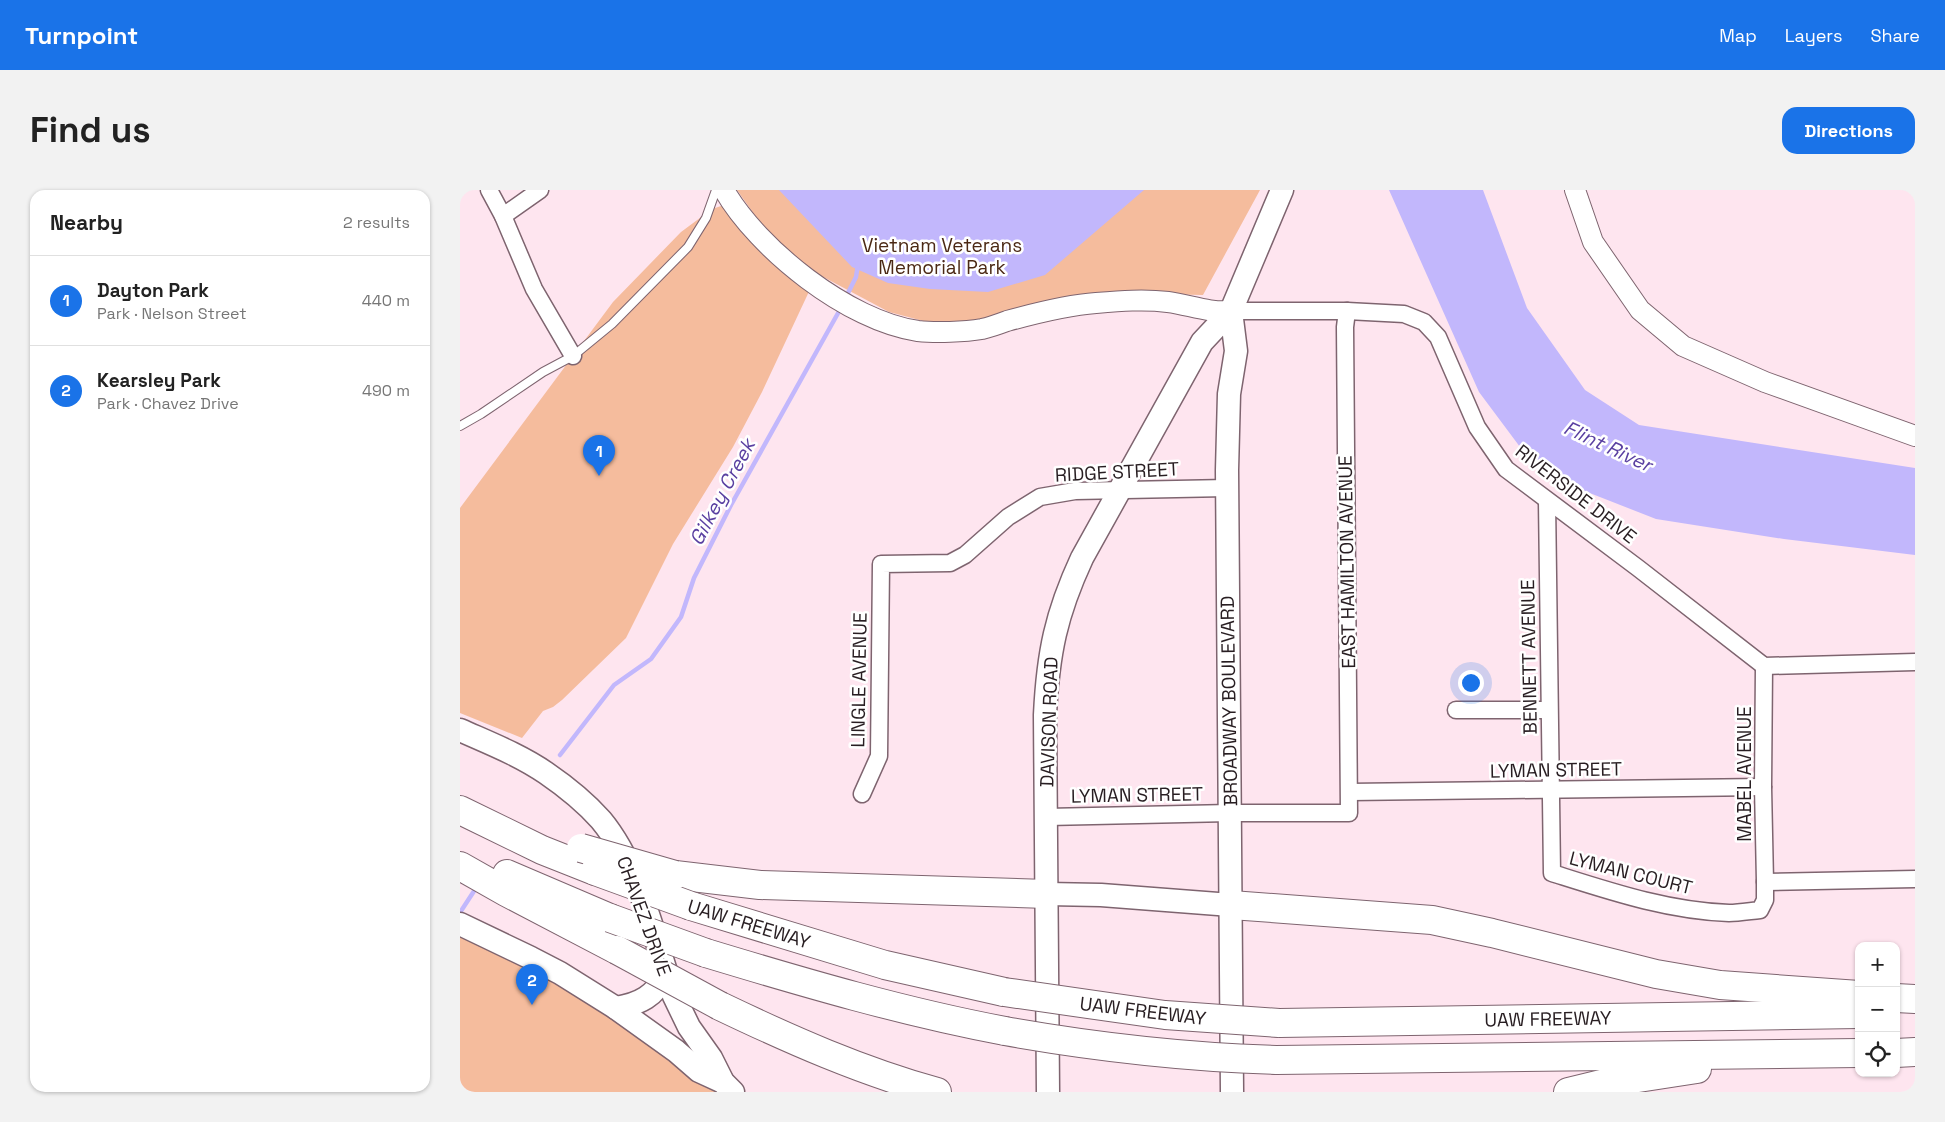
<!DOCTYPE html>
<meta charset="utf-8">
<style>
body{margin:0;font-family:"Space Grotesk",sans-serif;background:#f2f2f2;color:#222}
.controls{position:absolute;right:15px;bottom:15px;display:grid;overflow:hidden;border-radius:10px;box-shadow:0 1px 4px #0004}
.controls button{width:45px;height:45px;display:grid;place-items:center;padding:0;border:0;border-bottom:1px solid #e0e0e0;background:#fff;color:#222;font:25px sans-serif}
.you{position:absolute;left:1010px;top:492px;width:18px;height:18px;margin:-12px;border:4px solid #fff;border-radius:50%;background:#1a73e8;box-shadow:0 0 0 8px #1a73e833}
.badge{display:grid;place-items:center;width:32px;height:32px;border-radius:50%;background:#1a73e8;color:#fff;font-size:16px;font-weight:700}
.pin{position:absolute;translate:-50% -41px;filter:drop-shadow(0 1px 2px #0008)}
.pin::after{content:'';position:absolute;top:26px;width:18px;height:15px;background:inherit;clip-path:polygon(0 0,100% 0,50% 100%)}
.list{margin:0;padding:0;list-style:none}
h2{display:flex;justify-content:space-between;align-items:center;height:65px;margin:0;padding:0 20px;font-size:21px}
h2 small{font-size:16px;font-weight:400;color:#767676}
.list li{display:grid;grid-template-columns:32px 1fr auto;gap:15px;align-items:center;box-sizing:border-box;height:90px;padding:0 20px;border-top:1px solid #e0e0e0}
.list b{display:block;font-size:19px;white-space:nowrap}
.list p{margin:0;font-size:16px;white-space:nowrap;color:#767676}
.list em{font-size:16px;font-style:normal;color:#767676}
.icon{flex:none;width:28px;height:28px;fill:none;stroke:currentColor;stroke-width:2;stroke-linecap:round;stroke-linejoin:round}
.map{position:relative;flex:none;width:1455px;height:902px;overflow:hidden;border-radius:15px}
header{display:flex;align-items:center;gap:30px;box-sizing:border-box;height:70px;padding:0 25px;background:#1a73e8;color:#fff}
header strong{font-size:24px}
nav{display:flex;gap:28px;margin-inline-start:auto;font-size:18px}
.intro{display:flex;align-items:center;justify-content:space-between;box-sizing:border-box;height:120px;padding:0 30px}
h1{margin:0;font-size:35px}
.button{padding:12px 22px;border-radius:15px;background:#1a73e8;color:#fff;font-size:18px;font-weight:700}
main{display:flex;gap:30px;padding:0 30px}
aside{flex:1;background:#fff;border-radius:15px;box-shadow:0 1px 4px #0004}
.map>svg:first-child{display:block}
.green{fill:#f5bc9d}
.water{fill:#c2b7fc}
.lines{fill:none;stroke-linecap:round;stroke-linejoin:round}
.stream{stroke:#c2b7fc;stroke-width:4.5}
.service-casing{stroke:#7e646f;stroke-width:10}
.minor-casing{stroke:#7e646f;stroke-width:19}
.tertiary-casing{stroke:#7e646f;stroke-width:22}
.secondary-casing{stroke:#7e646f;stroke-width:25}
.motorway-casing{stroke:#7e646f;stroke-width:30}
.service{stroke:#fff;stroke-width:8}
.minor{stroke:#fff;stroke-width:16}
.tertiary{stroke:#fff;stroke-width:20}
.secondary{stroke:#fff;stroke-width:22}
.motorway{stroke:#fff;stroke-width:28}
.motorway-bridge-casing{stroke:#7e646f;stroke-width:30;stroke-linecap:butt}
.motorway-bridge{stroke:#fff;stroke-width:28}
.labels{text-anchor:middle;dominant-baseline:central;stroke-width:5;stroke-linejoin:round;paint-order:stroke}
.park-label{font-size:19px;fill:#4b2915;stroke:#fff}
.street-label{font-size:19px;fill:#281e22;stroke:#fff}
.water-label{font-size:20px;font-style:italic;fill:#5a40a1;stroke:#fff}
</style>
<header>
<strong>Turnpoint</strong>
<nav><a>Map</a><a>Layers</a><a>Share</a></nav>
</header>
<div class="intro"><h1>Find us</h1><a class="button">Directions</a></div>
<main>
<aside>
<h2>Nearby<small>2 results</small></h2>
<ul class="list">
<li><span class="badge">1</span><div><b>Dayton Park</b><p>Park · Nelson Street</p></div><em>440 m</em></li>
<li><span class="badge">2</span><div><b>Kearsley Park</b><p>Park · Chavez Drive</p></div><em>490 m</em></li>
</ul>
</aside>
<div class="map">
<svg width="1455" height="902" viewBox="0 0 1455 902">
<rect width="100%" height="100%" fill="#fee5ef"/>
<!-- green -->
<g class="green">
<polygon points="277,0 800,0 743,105 642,103 521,130 471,133 429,122 352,81 303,37"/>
<polygon points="261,16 274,19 353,93 302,202 273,257 213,354 166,448 102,510 93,517 83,521 62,548 0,523 0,318 153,112 221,42 252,19"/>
<polygon points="0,736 71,768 266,902 0,902"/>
</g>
<!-- water -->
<g class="water">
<polygon points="319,0 684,0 585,85 528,102 470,99 428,93 392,77"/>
<polygon points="929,0 1023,0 1067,118 1125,200 1179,235 1455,278 1455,365 1324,349 1196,329 1122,300 1063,261 1019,202"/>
</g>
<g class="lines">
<!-- stream -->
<g class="stream">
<polyline points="386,107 396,87 398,74"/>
<polyline points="100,565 154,495 191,469 221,427 234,388 271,315 382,116"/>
<polyline points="1,721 16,698"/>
</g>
<!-- service casing -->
<g class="service-casing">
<polyline id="service" points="0,236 21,224 83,182 113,166 152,134 228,57 246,28 256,0"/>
</g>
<!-- minor casing -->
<g class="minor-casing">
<g id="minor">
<polyline points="29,0 43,26 74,99 113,166"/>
<polyline points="43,26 80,0"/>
<polyline points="771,121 887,121 944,124 964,132 978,147 1017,237 1046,279 1178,378 1304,476 1455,472"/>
<path d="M 1087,311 L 1092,683 C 1149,701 1208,721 1269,723 C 1279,723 1290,721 1300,720 L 1305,710 L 1305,692 L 1303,597 L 1304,476"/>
<polyline points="996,520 1089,520"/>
<polyline points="890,602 1303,597"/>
<polyline points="402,604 419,566 421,374 490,373 505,365 548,327 580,307 615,301 767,298"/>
<polyline points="587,627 770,623 889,623 885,137 887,121"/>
<polyline points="1305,692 1455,689"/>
</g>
</g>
<!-- tertiary casing -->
<g class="tertiary-casing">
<g id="tertiary">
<path d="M 264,0 C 298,59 388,131 458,141 C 475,143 505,142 522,139 C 531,137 539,134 547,131 C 576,123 607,115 636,113 C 660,111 684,109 708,112 C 730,115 749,123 771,121"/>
<polyline points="1115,0 1133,52 1180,120 1223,156 1305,192 1455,246"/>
</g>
</g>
<!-- secondary casing -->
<g class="secondary-casing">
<g id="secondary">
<polyline points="771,121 776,161 769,204 767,280 772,902"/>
<path d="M 0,540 C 29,553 60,565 86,583 C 105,596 125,612 141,630 C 180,677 194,749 214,806 L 229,837 L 251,868 L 263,892 L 273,902"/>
<polyline points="587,704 641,705 771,715"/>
<polyline points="0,734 71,768 100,783 156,818 216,861 239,881 263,892"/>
<path d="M 156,818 C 180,814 195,806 206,784"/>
<path d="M 588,902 L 585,525 C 588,463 596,424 622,368 L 742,152 L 771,121 L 822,0"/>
</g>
</g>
<!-- motorway casing -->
<g class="motorway-casing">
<g id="motorway">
<polyline points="0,620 82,660 135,681"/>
<polyline points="0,676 46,702 157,760"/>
<polyline points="47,684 150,728"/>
<polyline points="215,685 300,695 587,704"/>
<polyline points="771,715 972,730 1032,743 1196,784 1260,795 1399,805"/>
<polyline points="231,716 425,775 544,802"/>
<path d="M 246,763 C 345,793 444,822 545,841"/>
<polyline points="1436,808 1455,809"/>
<path d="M 260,816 C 331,850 401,881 477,902"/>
<polyline points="819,833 1399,824"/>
<polyline points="1436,863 1455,862"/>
<polyline points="816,870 1399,863"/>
<polyline points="1108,902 1145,893 1237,879"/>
</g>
</g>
<!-- service -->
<use href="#service" class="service"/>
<!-- minor -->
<use href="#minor" class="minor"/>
<!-- tertiary -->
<use href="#tertiary" class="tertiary"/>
<!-- secondary -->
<use href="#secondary" class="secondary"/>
<!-- motorway -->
<use href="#motorway" class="motorway"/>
<!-- motorway-bridge casing -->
<g class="motorway-bridge-casing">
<g id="motorway-bridge">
<polyline points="121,658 215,685"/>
<polyline points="135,681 231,716"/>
<polyline points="150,728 246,763"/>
<polyline points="157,760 260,816"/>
<polyline points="544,802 705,825 819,833"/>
<path d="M 545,841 C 635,857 725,867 816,870"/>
</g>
</g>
<!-- motorway-bridge -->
<use href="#motorway-bridge" class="motorway-bridge"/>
</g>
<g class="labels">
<!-- park labels -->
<g class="park-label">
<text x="482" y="55">Vietnam Veterans<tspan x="482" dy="22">Memorial Park</tspan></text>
</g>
<!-- street labels -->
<g class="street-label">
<text transform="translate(657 282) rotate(-3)">RIDGE STREET</text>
<text transform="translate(1116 304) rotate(38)">RIVERSIDE DRIVE</text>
<text transform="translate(887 372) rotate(-91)">EAST HAMILTON AVENUE</text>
<text transform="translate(1069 467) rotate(-91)">BENNETT AVENUE</text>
<text transform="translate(399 490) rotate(-89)">LINGLE AVENUE</text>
<text transform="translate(769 511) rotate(-91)">BROADWAY BOULEVARD</text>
<text transform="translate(589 532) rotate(-88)">DAVISON ROAD</text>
<text transform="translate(1096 580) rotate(-1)">LYMAN STREET</text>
<text transform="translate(1284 584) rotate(-90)">MABEL AVENUE</text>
<text transform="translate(677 605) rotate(-1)">LYMAN STREET</text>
<text transform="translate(1171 683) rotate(14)">LYMAN COURT</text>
<text transform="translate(184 726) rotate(70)">CHAVEZ DRIVE</text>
<text transform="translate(289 734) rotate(17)">UAW FREEWAY</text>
<text transform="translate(683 821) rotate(7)">UAW FREEWAY</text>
<text transform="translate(1088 829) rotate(-1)">UAW FREEWAY</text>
</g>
<!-- water labels -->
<g class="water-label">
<text transform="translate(1148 256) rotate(25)">Flint River</text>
<text transform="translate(262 302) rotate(-62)">Gilkey Creek</text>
</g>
</g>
</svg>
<div class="controls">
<button>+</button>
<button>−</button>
<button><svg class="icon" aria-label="locate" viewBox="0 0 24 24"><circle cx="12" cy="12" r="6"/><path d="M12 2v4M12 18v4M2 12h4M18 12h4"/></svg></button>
</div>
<div class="you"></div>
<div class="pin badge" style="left:139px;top:286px">1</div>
<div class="pin badge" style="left:72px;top:815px">2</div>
</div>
</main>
